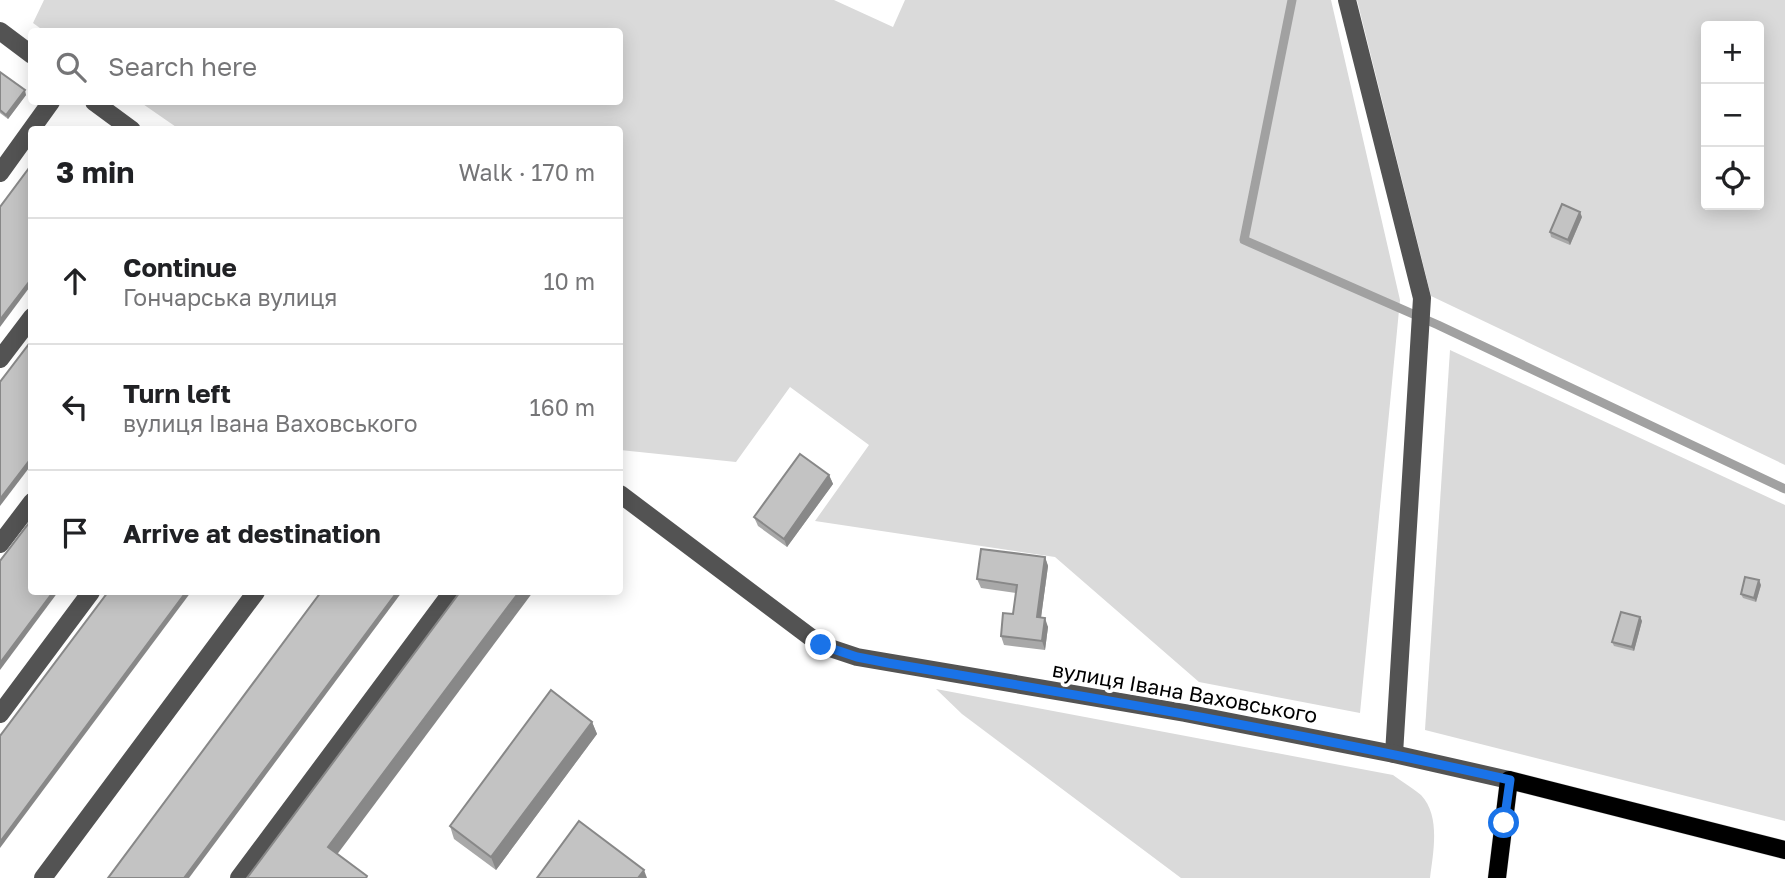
<!DOCTYPE html>
<meta charset="utf-8">
<style>
body{margin:0;font-family:"Golos Text",sans-serif;background:#f2f2f2;color:#202124}
.controls{position:absolute;right:21px;top:21px;display:grid;overflow:hidden;border-radius:7px;box-shadow:0 4px 18px #0003}
.controls button{width:63px;height:63px;display:grid;place-items:center;padding:0;border:0;border-bottom:2px solid #e0e0e0;background:#fff;color:#202124;font:35px sans-serif}
.stop{position:absolute;width:21px;height:21px;margin:-16px;border:5px solid #1a73e8;border-radius:50%;background:#fff}
.stop.end{background:#1a73e8;border-color:#fff;box-shadow:0 2px 7px #0008}
.list{margin:0;padding:0;list-style:none}
h2{display:flex;justify-content:space-between;align-items:center;height:91px;margin:0;padding:0 28px;font-size:30px}
h2 small{font-size:23px;font-weight:400;color:#757577}
.list li{display:grid;grid-template-columns:46px 1fr auto;gap:21px;align-items:center;box-sizing:border-box;height:126px;padding:0 28px;border-top:2px solid #e0e0e0}
.list b{display:block;font-size:26px;white-space:nowrap}
.list p{margin:0;font-size:23px;white-space:nowrap;color:#757577}
.list em{font-size:23px;font-style:normal;color:#757577}
.icon{flex:none;width:38px;height:38px;fill:none;stroke:currentColor;stroke-width:2;stroke-linecap:round;stroke-linejoin:round}
.map{position:relative;flex:none;width:1785px;height:878px;overflow:hidden}
.search{position:absolute;background:#fff;box-shadow:0 4px 18px #0003;left:28px;top:28px;width:595px;height:77px;display:flex;align-items:center;gap:18px;box-sizing:border-box;padding:0 24px;border-radius:7px;color:#757577;font-size:26px}
.panel{position:absolute;background:#fff;box-shadow:0 4px 18px #0003;left:28px;top:126px;width:595px;height:469px;border-radius:7px}
.map>svg:first-child{display:block}
.green{fill:#dadada;fill-rule:evenodd}
.lines{fill:none;stroke-linecap:round;stroke-linejoin:round}
.stream{stroke:#a1a1a1;stroke-width:9}
.major-casing{stroke:#dbdbdb;stroke-width:19}
.minor{stroke:#535353;stroke-width:18}
.major{stroke:#000;stroke-width:18}
.wall{fill:#a8a8a8}
.shaded-wall{fill:#888}
.building{fill:#c3c3c3;stroke:#888;stroke-width:2}
.route{stroke:#1a73e8;stroke-width:9}
.labels{text-anchor:middle;dominant-baseline:central;stroke-width:7;stroke-linejoin:round;paint-order:stroke}
.street-label{font-size:21px;fill:#000;stroke:#fff}
</style>
<div class="map">
<svg width="1785" height="878" viewBox="0 0 1785 878">
<rect width="100%" height="100%" fill="#fff"/>
<!-- green -->
<g class="green">
<polygon points="44,0 834,0 893,27 905,0 1331,0 1400,300 1360,713 1199,682 1055,557 815,521 869,445 790,387 736,462 620,450 620,130 179,129 140,102 620,102 620,32 44,31 33,23"/>
<path d="M 1357,0 L 1785,0 L 1785,465 L 1431,296 ZM 1706,26 L 1759,26 L 1759,205 L 1706,205 Z"/>
<polygon points="1450,350 1785,505 1785,821 1425,730"/>
<path d="M 936,689 L 1393,775 C 1402,782 1413,788 1421,795 C 1441,816 1433,853 1430,878 L 1181,878 L 962,714 Z"/>
</g>
<g class="lines">
<!-- stream -->
<polyline class="stream" points="1292,0 1244,240 1438,325 1785,489"/>
<!-- major casing -->
<g class="major-casing">
<polyline id="major" points="1497,878 1509,780 1785,850"/>
</g>
<!-- minor -->
<g class="minor">
<polyline points="1347,0 1422,298 1394,754"/>
<polyline points="0,31 32,55"/>
<polyline points="94,102 132,130"/>
<polyline points="0,173 51,102"/>
<polyline points="0,359 32,317"/>
<polyline points="620,494 821,645 857,657 1185,713 1394,754 1509,780"/>
<polyline points="0,544 32,502"/>
<polyline points="0,714 91,592"/>
<polyline points="43,878 256,592"/>
<polyline points="239,878 452,592"/>
</g>
<!-- major -->
<use href="#major" class="major"/>
</g>
<!-- wall -->
<g class="wall">
<polygon points="0,72 26,95 8,119 0,113"/>
<polygon points="1582,217 1570,245 1551,237 1550,232"/>
<polygon points="829,475 833,484 787,547 758,526 754,517"/>
<polygon points="1045,557 1048,566 1041,617 1048,627 1045,650 1004,645 1001,636 1013,614 1016,593 981,588 977,579"/>
<polygon points="1761,585 1756,602 1743,598 1741,594"/>
<polygon points="1640,617 1642,621 1634,651 1614,646 1612,642"/>
<polygon points="592,722 597,734 496,870 454,839 450,826"/>
</g>
<!-- shaded-wall -->
<g class="shaded-wall">
<polygon points="25,90 26,95 8,119 6,115"/>
<polygon points="1580,212 1582,217 1570,245 1568,240"/>
<polygon points="32,278 32,284 0,327 0,320"/>
<polygon points="32,457 32,464 0,506 0,499"/>
<polygon points="829,475 833,484 787,547 784,539"/>
<polygon points="620,523 623,533 620,538"/>
<polygon points="1045,557 1048,566 1040,625 1037,617"/>
<polygon points="1759,580 1761,585 1756,602 1754,598"/>
<polygon points="53,592 58,592 0,670 0,663"/>
<polygon points="186,592 191,592 0,848 0,842"/>
<polygon points="397,592 402,592 189,878 184,878"/>
<polygon points="519,592 533,592 333,860 328,847"/>
<polygon points="1640,617 1642,621 1634,651 1632,647"/>
<polygon points="1045,618 1048,627 1045,650 1042,641"/>
<polygon points="592,722 597,734 496,870 491,857"/>
<polygon points="644,870 647,878 638,878"/>
</g>
<!-- building -->
<g class="building">
<polygon points="0,72 25,90 6,115 0,110"/>
<polygon points="32,164 32,278 0,320 0,207"/>
<polygon points="1562,204 1580,212 1568,240 1550,232"/>
<polygon points="32,340 32,457 0,499 0,382"/>
<polygon points="800,454 829,475 784,539 754,517"/>
<polygon points="32,519 32,592 53,592 0,663 0,561"/>
<polygon points="981,549 1045,557 1037,617 1045,618 1042,641 1001,636 1003,613 1013,614 1017,585 977,579"/>
<polygon points="1745,577 1759,580 1754,598 1741,594"/>
<polygon points="108,592 186,592 0,842 0,736"/>
<polygon points="321,592 397,592 184,878 108,878"/>
<polygon points="460,592 519,592 328,847 367,876 366,878 247,878"/>
<polygon points="1621,612 1640,617 1632,647 1612,642"/>
<polygon points="551,690 592,722 491,857 450,826"/>
<polygon points="579,821 644,870 638,878 537,878"/>
</g>
<g class="lines">
<!-- route -->
<path class="route" d="M 821,645 L 857,657 L 888,663 C 1096,698 1304,733 1510,780 L 1504,823"/>
</g>
<g class="labels">
<!-- street labels -->
<g class="street-label">
<text transform="translate(1185 692) rotate(10)">вулиця Івана Ваховського</text>
</g>
</g>
</svg>
<div class="controls">
<button>+</button>
<button>−</button>
<button><svg class="icon" aria-label="locate" viewBox="0 0 24 24"><circle cx="12" cy="12" r="6"/><path d="M12 2v4M12 18v4M2 12h4M18 12h4"/></svg></button>
</div>
<div class="stop" style="left:1504px;top:823px"></div>
<div class="stop end" style="left:821px;top:645px"></div>
<div class="search"><svg class="icon" aria-label="search" viewBox="0 0 24 24"><circle cx="10" cy="10" r="6"/><path d="M15 15l6 6"/></svg>Search here</div>
<section class="panel">
<h2>3 min<small>Walk · 170 m</small></h2>
<ul class="list">
<li><svg class="icon" aria-label="ahead" viewBox="0 0 24 24"><path d="M12 20V5M6 11l6-6 6 6"/></svg><div><b>Continue</b><p>Гончарська вулиця</p></div><em>10 m</em></li>
<li><svg class="icon" aria-label="left" viewBox="0 0 24 24"><path d="M17 20v-9H6M10 6l-5 5 5 5"/></svg><div><b>Turn left</b><p>вулиця Івана Ваховського</p></div><em>160 m</em></li>
<li><svg class="icon" aria-label="arrive" viewBox="0 0 24 24"><path d="M6 21V4h12l-3 4 3 4H6"/></svg><div><b>Arrive at destination</b></div></li>
</ul>
</section>
</div>
